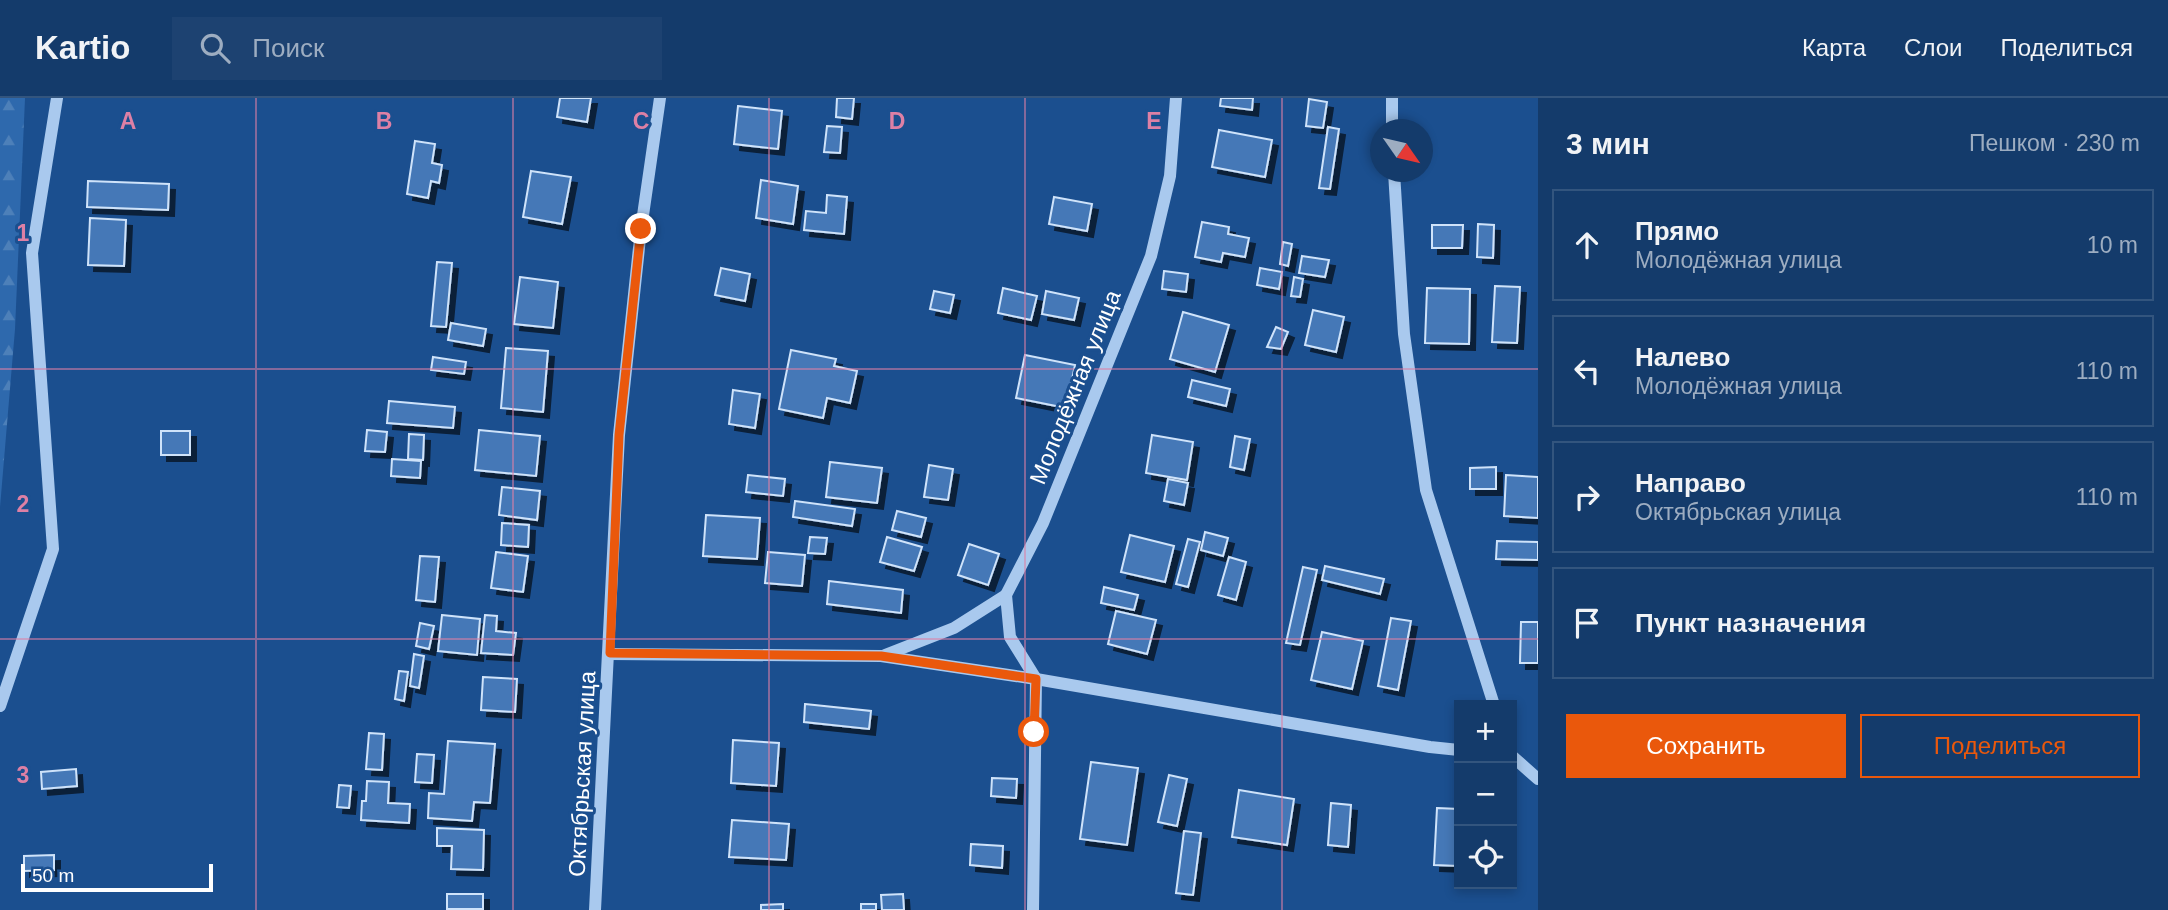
<!DOCTYPE html>
<html lang="ru">
<meta charset="utf-8">
<style>
body{margin:0;font-family:Arial,sans-serif;background:#1d4271;color:#f1f3f6}
.controls{position:absolute;right:21px;bottom:21px;display:grid;overflow:hidden;border-radius:0px;box-shadow:0 4px 10px #0003}
.controls button{width:63px;height:63px;display:grid;place-items:center;padding:0;border:0;border-bottom:2px solid #33557e;background:#143b6b;color:#f1f3f6;font:35px sans-serif}
.compass{position:absolute;left:1370px;top:21px;width:63px;height:63px;border-radius:50%;background:#143b6b;box-shadow:0 4px 10px #0003;rotate:124deg}
.scale{position:absolute;left:21px;bottom:18px;width:192px;box-sizing:border-box;padding-left:7px;border:4px solid #fff;border-top:0;font-size:19px;line-height:24px;white-space:nowrap;color:#fff;-webkit-text-stroke:5px #1b4f8f;paint-order:stroke}
.stop{position:absolute;width:21px;height:21px;margin:-16px;border:5px solid #ea580c;border-radius:50%;background:#fff}
.stop.end{background:#ea580c;border-color:#fff;box-shadow:0 2px 7px #0008}
.list{margin:0;padding:0;list-style:none}
h2{display:flex;justify-content:space-between;align-items:center;height:91px;margin:0;padding:0 28px;font-size:30px}
h2 small{font-size:23px;font-weight:400;color:#9dadc1}
.list li{display:grid;grid-template-columns:46px 1fr auto;gap:21px;align-items:center;box-sizing:border-box;height:112px;margin:0 14px 14px;padding:0 14px;border:2px solid #33557e;border-radius:0px}
.list b{display:block;font-size:26px;white-space:nowrap}
.list p{margin:0;font-size:23px;white-space:nowrap;color:#9dadc1}
.list em{font-size:23px;font-style:normal;color:#9dadc1}
.actions{display:flex;gap:14px;padding:21px 28px}
.actions a{flex:1;padding:16px 0;border:2px solid #ea580c;border-radius:0px;text-align:center;font-size:24px;color:#ea580c}
.actions .main{background:#ea580c;color:#fff}
.icon{flex:none;width:38px;height:38px;fill:none;stroke:currentColor;stroke-width:2;stroke-linecap:round;stroke-linejoin:round}
.map{position:relative;flex:none;width:1538px;height:812px;overflow:hidden}
header{display:flex;align-items:center;gap:42px;box-sizing:border-box;height:98px;padding:0 35px;background:#143b6b;border-bottom:2px solid #33557e}
header strong{font-size:33px}
nav{display:flex;gap:38px;margin-inline-start:auto;font-size:24px}
.search{width:490px;height:63px;background:#1d4271;display:flex;align-items:center;gap:18px;box-sizing:border-box;padding:0 24px;border-radius:0px;color:#9dadc1;font-size:26px}
main{display:flex}
aside{flex:1;background:#143b6b}
.map>svg:first-child{display:block}
.forest{fill:url(#forest-firs)}
.building{fill:#4478b7;stroke:#cfe3fa;stroke-width:2;filter:url(#shadow)}
.lines{fill:none;stroke-linecap:round;stroke-linejoin:round}
.minor{stroke:#a9c9ee;stroke-width:12}
.route{stroke:#ea580c;stroke-width:9}
.grid{fill:none;stroke:#dd80a5;stroke-width:2;stroke-opacity:0.55}
.labels{text-anchor:middle;dominant-baseline:central;stroke-width:6;stroke-linejoin:round;paint-order:stroke}
.street-label{font-size:23px;fill:#fff;stroke:#1b4f8f}
.grid-label{font-size:23px;text-anchor:middle;font-weight:bold;fill:#dd80a5;stroke:#1b4f8f;stroke-width:6;stroke-linejoin:round;paint-order:stroke}
</style>
<header>
<strong>Kartio</strong>
<div class="search"><svg class="icon" aria-label="search" viewBox="0 0 24 24"><circle cx="10" cy="10" r="6"/><path d="M15 15l6 6"/></svg>Поиск</div>
<nav><a>Карта</a><a>Слои</a><a>Поделиться</a></nav>
</header>
<main>
<div class="map">
<svg width="1538" height="812" viewBox="0 0 1538 812">
<defs>
<pattern id="forest-firs" width="22" height="20" patternUnits="userSpaceOnUse" patternTransform="scale(1.75)"><rect width="22" height="20" fill="#2e69ad"/><path d="M5 1l3.5 6h-7zM16 11l3.5 6h-7z" fill="#4d80b9"/></pattern>
<filter id="shadow"><feDropShadow dx="6" dy="6" stdDeviation="0" flood-color="#0009"/></filter>
</defs>
<rect width="100%" height="100%" fill="#1b4f8f"/>
<!-- forest -->
<polygon class="forest" points="0,0 25,0 15,231 0,409"/>
<!-- building -->
<g class="building">
<polygon points="560,0 591,0 587,24 557,19"/>
<polygon points="837,0 854,0 852,21 836,19"/>
<polygon points="1221,0 1253,0 1252,12 1220,8"/>
<polygon points="1309,1 1327,4 1323,30 1306,28"/>
<polygon points="738,8 782,13 778,51 734,46"/>
<polygon points="827,28 842,29 840,55 824,54"/>
<polygon points="1328,29 1339,31 1330,91 1319,90"/>
<polygon points="1219,32 1272,42 1265,79 1212,69"/>
<polygon points="415,43 435,46 432,65 442,67 439,85 431,83 428,100 407,96"/>
<polygon points="531,73 571,79 562,126 523,119"/>
<polygon points="761,82 798,88 793,126 756,120"/>
<polygon points="88,83 169,86 168,112 87,109"/>
<polygon points="827,97 847,99 844,136 804,132 806,113 826,115"/>
<polygon points="1054,99 1092,106 1087,133 1049,126"/>
<polygon points="90,120 126,122 124,168 88,167"/>
<polygon points="1202,124 1229,129 1228,136 1249,140 1245,159 1223,155 1221,164 1195,159"/>
<polygon points="1478,126 1494,127 1493,160 1477,159"/>
<polygon points="1432,127 1463,127 1462,150 1432,150"/>
<polygon points="1283,144 1292,146 1288,168 1280,166"/>
<polygon points="1302,158 1329,162 1325,179 1299,175"/>
<polygon points="437,164 452,165 446,229 431,228"/>
<polygon points="721,170 750,176 745,203 715,197"/>
<polygon points="1260,170 1282,174 1279,191 1257,187"/>
<polygon points="1164,173 1188,176 1186,194 1162,191"/>
<polygon points="520,179 558,184 553,230 514,226"/>
<polygon points="1294,179 1303,181 1300,199 1291,198"/>
<polygon points="1495,188 1520,189 1517,245 1492,244"/>
<polygon points="1003,190 1037,198 1031,222 998,215"/>
<polygon points="1427,190 1470,191 1469,246 1425,245"/>
<polygon points="934,193 954,197 950,215 930,211"/>
<polygon points="1046,193 1079,200 1074,222 1042,216"/>
<polygon points="1313,212 1344,219 1336,254 1305,247"/>
<polygon points="1183,214 1229,227 1215,274 1170,261"/>
<polygon points="451,225 486,231 483,248 448,242"/>
<polygon points="1276,229 1288,234 1281,251 1267,249"/>
<polygon points="506,250 548,253 543,314 501,310"/>
<polygon points="791,252 836,261 834,268 857,273 850,305 827,300 823,320 779,311"/>
<polygon points="1025,257 1075,267 1066,310 1016,300"/>
<polygon points="433,259 466,264 464,276 431,272"/>
<polygon points="1192,282 1230,291 1226,308 1188,299"/>
<polygon points="733,292 760,296 755,330 729,326"/>
<polygon points="389,303 455,309 453,330 387,325"/>
<polygon points="367,332 387,334 385,354 365,353"/>
<polygon points="479,332 540,338 536,378 475,372"/>
<rect x="161" y="333" width="29" height="24"/>
<polygon points="409,336 424,337 423,362 408,361"/>
<polygon points="1152,337 1193,344 1187,382 1146,375"/>
<polygon points="1235,338 1250,341 1244,372 1230,369"/>
<polygon points="392,361 421,363 420,380 391,378"/>
<polygon points="830,364 882,370 877,405 826,399"/>
<polygon points="929,367 953,371 948,402 924,399"/>
<polygon points="1496,369 1496,391 1470,391 1470,370"/>
<polygon points="748,377 785,381 783,398 746,394"/>
<polygon points="1506,377 1538,379 1538,420 1504,418"/>
<polygon points="1168,381 1188,385 1184,407 1164,403"/>
<polygon points="502,389 540,393 537,422 499,417"/>
<polygon points="795,403 855,411 852,428 793,419"/>
<polygon points="897,413 926,420 921,439 892,432"/>
<polygon points="706,417 760,420 757,461 703,458"/>
<polygon points="502,425 529,427 528,449 501,447"/>
<polygon points="1205,434 1228,440 1223,458 1201,452"/>
<polygon points="1130,437 1174,448 1165,484 1121,474"/>
<polygon points="810,439 827,440 825,456 808,455"/>
<polygon points="887,439 922,449 914,473 880,464"/>
<polygon points="1188,441 1200,444 1188,489 1176,486"/>
<polygon points="1497,443 1538,444 1538,462 1496,461"/>
<polygon points="969,446 999,456 988,487 958,477"/>
<polygon points="496,454 528,458 523,494 491,490"/>
<polygon points="768,454 805,457 802,488 765,485"/>
<polygon points="420,458 439,459 435,504 416,502"/>
<polygon points="1229,459 1246,464 1236,502 1218,497"/>
<polygon points="1325,468 1384,481 1380,496 1322,482"/>
<polygon points="1303,469 1317,472 1300,547 1286,545"/>
<polygon points="829,483 903,492 901,515 827,506"/>
<polygon points="1104,489 1138,497 1134,512 1101,505"/>
<polygon points="1116,513 1156,522 1147,556 1108,546"/>
<polygon points="442,517 480,521 477,557 438,553"/>
<polygon points="485,517 497,518 496,533 516,535 513,557 481,555"/>
<polygon points="1391,520 1411,523 1398,592 1378,588"/>
<polygon points="1521,524 1538,524 1538,565 1520,565"/>
<polygon points="420,525 434,528 429,551 416,548"/>
<polygon points="1322,534 1363,543 1352,591 1311,582"/>
<polygon points="414,556 424,558 419,590 410,588"/>
<polygon points="399,573 408,574 404,603 395,601"/>
<polygon points="483,579 517,581 515,614 481,612"/>
<polygon points="805,606 871,613 869,631 804,624"/>
<polygon points="369,635 384,636 382,672 366,671"/>
<polygon points="733,642 779,645 776,688 731,685"/>
<polygon points="448,643 495,646 490,705 474,704 472,723 428,720 429,695 444,696"/>
<polygon points="417,656 434,657 432,685 415,684"/>
<polygon points="1091,664 1138,670 1127,747 1080,741"/>
<polygon points="76,671 77,688 42,691 41,674"/>
<polygon points="1169,677 1187,681 1177,728 1158,724"/>
<polygon points="992,680 1017,681 1016,700 991,698"/>
<polygon points="367,683 389,684 388,705 410,706 409,725 361,722 362,703 366,703"/>
<polygon points="339,687 351,688 349,710 337,709"/>
<polygon points="1239,692 1294,701 1287,747 1232,739"/>
<polygon points="1331,705 1351,707 1348,749 1328,747"/>
<polygon points="1437,710 1459,711 1459,768 1434,767"/>
<polygon points="732,722 789,726 786,762 729,759"/>
<polygon points="437,730 484,732 483,772 451,771 452,748 437,748"/>
<polygon points="1184,733 1201,735 1193,797 1176,795"/>
<polygon points="971,746 1003,748 1002,770 970,767"/>
<polygon points="54,757 54,772 24,773 24,758"/>
<rect x="447" y="796" width="36" height="15"/>
<polygon points="903,796 904,812 882,812 881,797"/>
<polygon points="783,806 783,812 761,812 761,807"/>
<rect x="861" y="806" width="15" height="6"/>
</g>
<g class="lines">
<!-- minor -->
<g class="minor">
<polyline points="1392,0 1392,32"/>
<polyline points="1394,74 1404,236 1426,392 1494,607"/>
<polyline points="610,556 881,558 1036,581 1430,649 1459,652"/>
<polyline points="885,557 954,530 1006,497"/>
<polyline points="0,608 53,451 32,155 57,0"/>
<polyline points="1512,658 1538,681"/>
<polyline points="595,812 619,337 641,131 660,0"/>
<polyline points="1033,812 1036,581 1010,539 1006,497 1043,425 1151,158 1170,78 1176,0"/>
</g>
</g>
<g class="lines">
<!-- route -->
<polyline class="route" points="641,131 619,337 610,555 881,558 1036,581 1034,634"/>
</g>
<!-- grid -->
<path class="grid" d="M 256,0 L 256,812M 513,0 L 513,812M 769,0 L 769,812M 1025,0 L 1025,812M 1282,0 L 1282,812M 0,271 L 1538,271M 0,541 L 1538,541"/>
<g class="labels">
<!-- street labels -->
<g class="street-label">
<text transform="translate(1075 289) rotate(-68)">Молодёжная улица</text>
<text transform="translate(582 676) rotate(-87)">Октябрьская улица</text>
</g>
</g>
<g class="grid-label">
<text x="128" y="31">A</text>
<text x="384" y="31">B</text>
<text x="641" y="31">C</text>
<text x="897" y="31">D</text>
<text x="1154" y="31">E</text>
<text x="23" y="143">1</text>
<text x="23" y="414">2</text>
<text x="23" y="685">3</text>
</g>
</svg>
<div class="controls">
<button>+</button>
<button>−</button>
<button><svg class="icon" aria-label="locate" viewBox="0 0 24 24"><circle cx="12" cy="12" r="6"/><path d="M12 2v4M12 18v4M2 12h4M18 12h4"/></svg></button>
</div>
<svg class="compass" viewBox="-18 -18 36 36"><path d="M0-13l5 13h-10z" fill="#e53935"/><path d="M0 13l5-13h-10z" fill="#9dadc1"/></svg>
<div class="scale">50 m</div>
<div class="stop" style="left:1034px;top:634px"></div>
<div class="stop end" style="left:641px;top:131px"></div>
</div>
<aside>
<h2>3 мин<small>Пешком · 230 m</small></h2>
<ul class="list">
<li><svg class="icon" aria-label="ahead" viewBox="0 0 24 24"><path d="M12 20V5M6 11l6-6 6 6"/></svg><div><b>Прямо</b><p>Молодёжная улица</p></div><em>10 m</em></li>
<li><svg class="icon" aria-label="left" viewBox="0 0 24 24"><path d="M17 20v-9H6M10 6l-5 5 5 5"/></svg><div><b>Налево</b><p>Молодёжная улица</p></div><em>110 m</em></li>
<li><svg class="icon" aria-label="right" viewBox="0 0 24 24"><path d="M7 20v-9h11M14 6l5 5-5 5"/></svg><div><b>Направо</b><p>Октябрьская улица</p></div><em>110 m</em></li>
<li><svg class="icon" aria-label="arrive" viewBox="0 0 24 24"><path d="M6 21V4h12l-3 4 3 4H6"/></svg><div><b>Пункт назначения</b></div></li>
</ul>
<div class="actions"><a class="main">Сохранить</a><a>Поделиться</a></div>
</aside>
</main>
